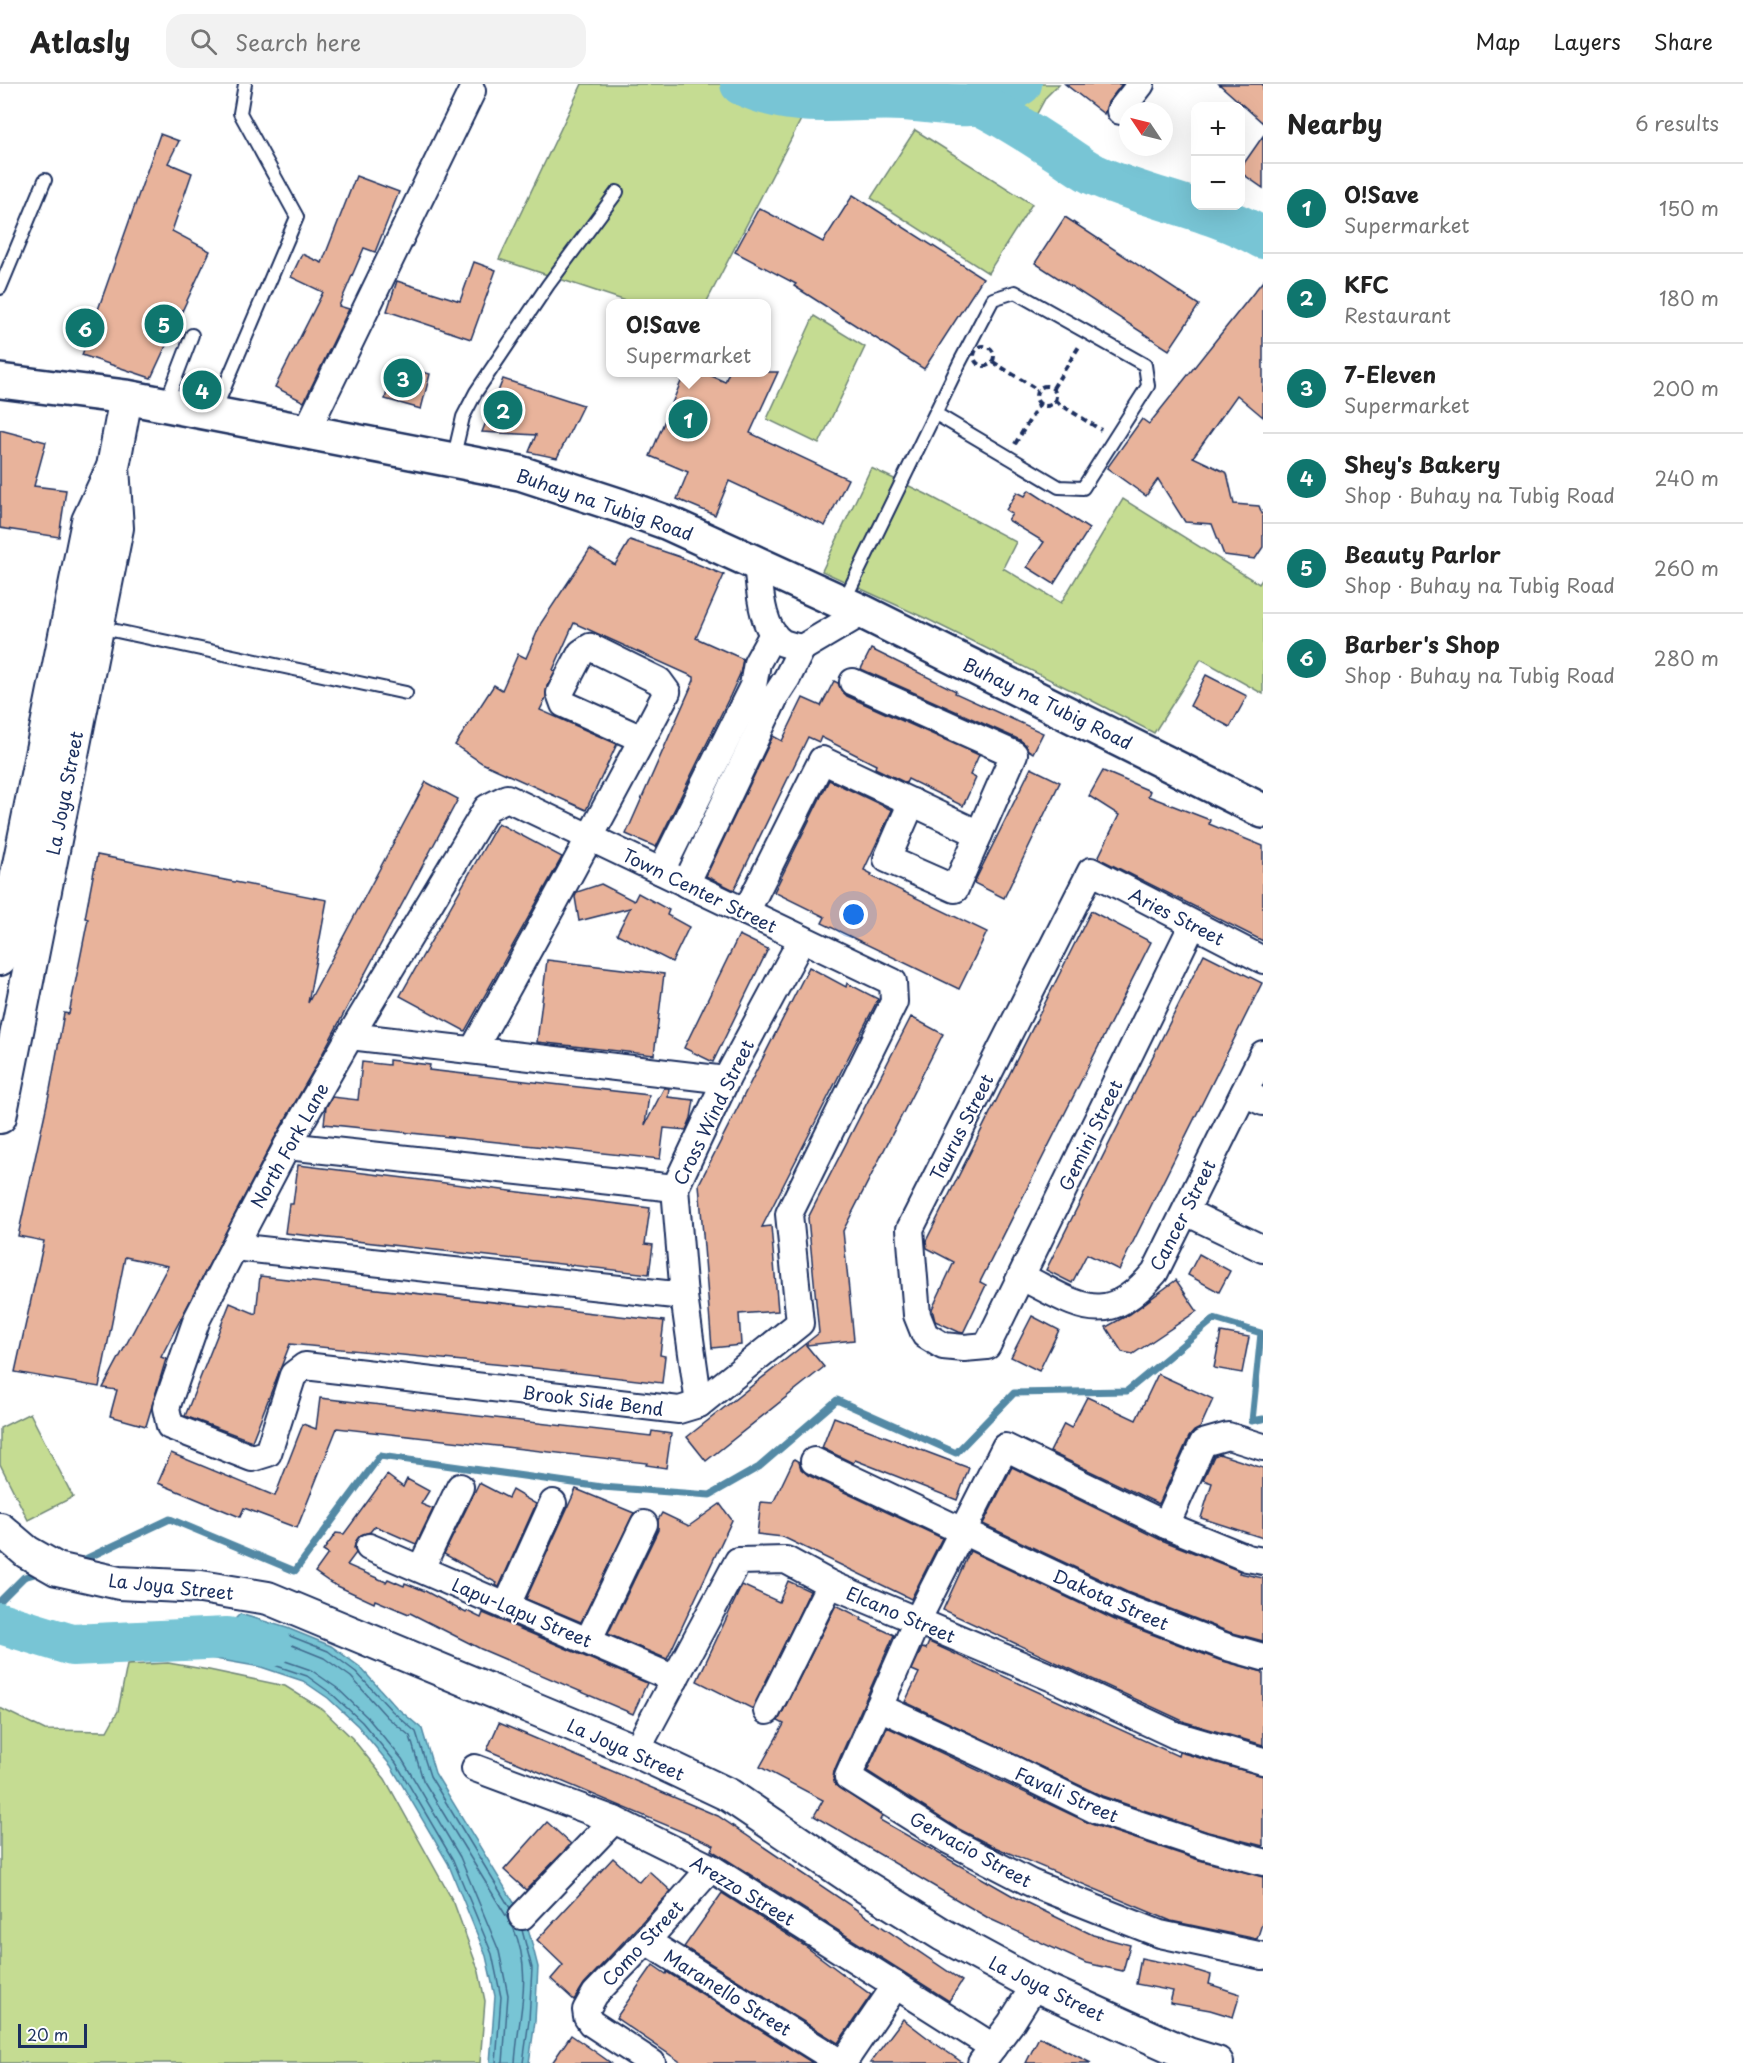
<!DOCTYPE html>
<meta charset="utf-8">
<style>
body{margin:0;font-family:"Playpen Sans",sans-serif;background:#f2f2f2;color:#222}
.controls{position:absolute;right:18px;top:18px;display:grid;overflow:hidden;border-radius:12px;box-shadow:0 6px 24px #0002}
.controls button{width:54px;height:54px;display:grid;place-items:center;padding:0;border:0;border-bottom:2px solid #e0e0e0;background:#fff;color:#222;font:30px sans-serif}
.compass{position:absolute;left:1119px;top:18px;width:54px;height:54px;border-radius:50%;background:#fff;box-shadow:0 6px 24px #0002;rotate:305deg}
.scale{position:absolute;left:18px;bottom:15px;width:69px;box-sizing:border-box;padding-left:6px;border:3px solid #1b2f5e;border-top:0;font-size:16px;line-height:21px;white-space:nowrap;color:#1b2f5e;-webkit-text-stroke:4px #fff;paint-order:stroke}
.you{position:absolute;left:854px;top:831px;width:21px;height:21px;margin:-15px;border:4px solid #fff;border-radius:50%;background:#1a73e8;box-shadow:0 0 0 9px #1a73e833}
.badge{display:grid;place-items:center;width:39px;height:39px;border-radius:50%;background:#0f766e;color:#fff;font-size:20px;font-weight:700}
.pin{position:absolute;translate:-50% -50%;border:3px solid #fff;box-shadow:0 2px 6px #0006}
.popup{position:absolute;left:606px;top:215px;width:165px;height:78px;box-sizing:border-box;display:grid;place-content:center;border-radius:12px;background:#fff;filter:drop-shadow(0 2px 4px #0005);font-size:20px;white-space:nowrap;color:#767676}
.popup b{font-size:22px;color:#222}
.popup::after{content:'';position:absolute;left:50%;top:100%;margin-left:-12px;border:12px solid transparent;border-top-color:#fff}
.list{margin:0;padding:0;list-style:none}
h2{display:flex;justify-content:space-between;align-items:center;height:78px;margin:0;padding:0 24px;font-size:26px}
h2 small{font-size:20px;font-weight:400;color:#767676}
.list li{display:grid;grid-template-columns:39px 1fr auto;gap:18px;align-items:center;box-sizing:border-box;height:90px;padding:0 24px;border-top:2px solid #e0e0e0}
.list b{display:block;font-size:22px;white-space:nowrap}
.list p{margin:0;font-size:20px;white-space:nowrap;color:#767676}
.list em{font-size:20px;font-style:normal;color:#767676}
.icon{flex:none;width:33px;height:33px;fill:none;stroke:currentColor;stroke-width:2;stroke-linecap:round;stroke-linejoin:round}
.map{position:relative;flex:none;width:1263px;height:1979px;overflow:hidden}
header{display:flex;align-items:center;gap:36px;box-sizing:border-box;height:84px;padding:0 30px;background:#fff;border-bottom:2px solid #e0e0e0}
header strong{font-size:28px}
nav{display:flex;gap:33px;margin-inline-start:auto;font-size:21px}
.search{width:420px;height:54px;background:#f2f2f2;display:flex;align-items:center;gap:15px;box-sizing:border-box;padding:0 21px;border-radius:18px;color:#767676;font-size:22px}
main{display:flex}
aside{flex:1;background:#fff}
.map>svg:first-child{display:block}
.green{fill:#c5dc92;stroke:#708678;stroke-width:1.5}
.water{fill:#78c5d5;stroke:#5389a5;stroke-width:1.5}
.lines{fill:none;stroke-linecap:round;stroke-linejoin:round}
.shore{stroke:#406b8e;stroke-width:1.5}
.stream{stroke:#5389a5;stroke-width:7}
.river{stroke:#78c5d5;stroke-width:42}
.building{fill:#e8b39b;stroke:#1b2f5e;stroke-width:1.5}
.service-casing{stroke:#1b2f5e;stroke-width:16}
.minor-casing{stroke:#1b2f5e;stroke-width:30}
.tertiary-casing{stroke:#1b2f5e;stroke-width:36}
.secondary-casing{stroke:#1b2f5e;stroke-width:38}
.path{stroke:#1b2f5e;stroke-width:4;stroke-dasharray:6 4.5;stroke-linecap:butt}
.service{stroke:#fff;stroke-width:12}
.minor{stroke:#fff;stroke-width:26}
.tertiary{stroke:#fff;stroke-width:32}
.secondary{stroke:#fff;stroke-width:33}
.labels{text-anchor:middle;dominant-baseline:central;stroke-width:4.5;stroke-linejoin:round;paint-order:stroke}
.street-label{font-size:18px;fill:#1b2f5e;stroke:#fff}
</style>
<header>
<strong>Atlasly</strong>
<div class="search"><svg class="icon" aria-label="search" viewBox="0 0 24 24"><circle cx="10" cy="10" r="6"/><path d="M15 15l6 6"/></svg>Search here</div>
<nav><a>Map</a><a>Layers</a><a>Share</a></nav>
</header>
<main>
<div class="map">
<svg width="1263" height="1979" viewBox="0 0 1263 1979">
<rect width="100%" height="100%" fill="#fff"/>
<filter id="ink" filterUnits="userSpaceOnUse"><feTurbulence type="fractalNoise" baseFrequency=".0167" numOctaves="2"/><feDisplacementMap in="SourceGraphic" scale="12" xChannelSelector="R" yChannelSelector="G"/><feConvolveMatrix kernelMatrix="1 2 1 2 8 2 1 2 1" color-interpolation-filters="sRGB"/></filter>
<g filter="url(#ink)">
<!-- green -->
<g class="green">
<polygon points="582,0 922,0 980,3 984,0 1059,0 1046,13 1033,37 1085,70 1136,91 1195,113 1196,122 1217,122 1263,142 1263,164 1248,154 1126,119 1069,92 1023,67 978,39 950,32 890,34 806,26 706,219 632,219 499,175"/>
<polygon points="915,46 1032,120 988,189 871,114"/>
<polygon points="814,232 865,263 819,360 767,335"/>
<polygon points="871,384 926,410 1016,458 1003,484 1061,519 1123,415 1259,500 1263,494 1263,610 1201,575 1154,649 1085,613 927,535 822,487"/>
<polygon points="30,1329 73,1413 28,1436 0,1380 0,1344"/>
<polygon points="168,1579 209,1586 285,1602 322,1625 352,1654 385,1695 454,1819 479,1888 485,1917 480,1979 0,1979 0,1624 45,1646 107,1647 118,1627 127,1581"/>
</g>
<!-- water -->
<polygon class="water" points="240,1530 287,1544 331,1562 360,1583 396,1623 422,1645 435,1689 527,1840 538,1883 535,1937 529,1979 490,1979 495,1912 486,1872 448,1779 391,1682 358,1642 328,1614 303,1597 261,1583 198,1572"/>
<g class="lines">
<!-- shore -->
<g class="shore">
<path d="M 513,1843 C 534,1891 518,1931 515,1979"/>
<polyline points="522,1846 532,1884 529,1936 523,1979"/>
<polyline points="496,1979 501,1913 492,1870 453,1776 396,1679 362,1638 332,1610 307,1592 262,1577 216,1569 214,1564 243,1537 285,1550 328,1567 356,1588 392,1627 416,1648 430,1692 510,1824"/>
<polyline points="503,1979 508,1911 499,1867 460,1773 402,1675 367,1633 337,1604 311,1586 265,1570 230,1563 229,1559 245,1545 282,1557 324,1574 351,1593 387,1633 410,1652 423,1696 508,1835"/>
</g>
<!-- stream -->
<g class="stream">
<polyline points="79,1478 170,1435 295,1487 380,1372 602,1403 710,1411 759,1383 837,1316 956,1369 1014,1309 1127,1307 1214,1235 1261,1249 1252,1337 1263,1335"/>
<polyline points="0,1517 24,1493 42,1488"/>
</g>
<!-- river -->
<g class="river">
<path d="M 741,0 C 797,27 845,13 903,16 C 924,17 961,24 981,20 C 995,17 1009,8 1021,0"/>
<path d="M 980,21 C 1009,35 1035,53 1062,70 C 1072,77 1082,84 1093,90 C 1147,115 1211,124 1263,154"/>
<polyline points="0,1539 72,1561 227,1554 271,1562"/>
</g>
</g>
<!-- building -->
<g class="building">
<polygon points="1065,0 1122,0 1108,18 1104,30"/>
<polygon points="1219,0 1263,0 1263,39"/>
<polygon points="160,50 179,57 168,79 192,89 172,147 210,167 151,294 82,271"/>
<polygon points="1263,52 1263,104 1240,88 1240,85"/>
<polygon points="356,92 399,108 375,168 364,164 339,222 349,225 304,318 275,303 323,208 291,193 302,170 322,179"/>
<polygon points="853,111 983,194 924,285 794,202 796,200 735,168 759,124 823,158"/>
<polygon points="1065,133 1199,221 1169,266 1035,179"/>
<polygon points="474,178 496,186 471,255 387,227 397,197 460,217"/>
<polygon points="1263,197 1263,333 1237,311 1193,373 1227,389 1234,420 1259,422 1263,432 1263,463 1255,475 1224,471 1212,440 1185,438 1158,395 1146,412 1107,384 1142,335 1149,340"/>
<polygon points="394,281 430,290 421,325 385,315"/>
<polygon points="685,288 703,288 725,298 729,288 778,288 750,349 848,395 825,442 729,397 715,431 677,415 688,388 650,372"/>
<polygon points="503,295 583,321 557,374 529,368 536,351 482,348"/>
<polygon points="0,346 46,358 34,402 66,406 59,453 0,444"/>
<polygon points="1029,406 1089,445 1054,500 1027,483 1044,458 1008,436 1012,430 1006,426 1017,408 1025,412"/>
<polygon points="630,456 680,473 724,491 696,554 743,575 740,590 730,612 656,763 626,750 694,596 694,593 574,539 553,586 555,587 547,602 546,614 540,626 617,660 586,726 482,679 455,661 494,601 502,606 518,570 526,574 541,539 590,465 615,481"/>
<polygon points="871,565 956,607 955,609 1043,649 1033,669 1028,666 1026,661 1020,656 861,585"/>
<polygon points="1206,591 1247,612 1230,643 1190,622"/>
<polygon points="834,597 838,599 841,606 847,612 979,671 970,691 976,694 963,722 908,695 906,699 875,684 876,681 821,653 819,658 808,653 734,806 706,792 773,652 782,657 803,614 821,622"/>
<polygon points="1031,684 1060,698 1004,814 974,799"/>
<polygon points="1103,687 1150,707 1148,712 1210,736 1209,740 1263,762 1263,857 1098,774 1119,731 1089,712"/>
<polygon points="829,696 892,726 864,786 872,790 871,792 987,848 959,905 822,839 825,833 774,808"/>
<polygon points="426,698 458,715 318,978 274,1055 161,1273 166,1275 146,1342 110,1332 117,1306 103,1304 168,1182 125,1173 99,1303 15,1288 44,1157 18,1152 50,1006 64,929 69,930 88,835 85,834 97,771 327,816 308,919"/>
<polygon points="498,739 562,773 465,947 400,912"/>
<polygon points="601,800 634,817 638,809 669,826 667,831 689,843 672,878 617,850 630,824 579,837 575,813 577,808"/>
<polygon points="1091,827 1151,858 980,1198 986,1201 963,1249 959,1248 935,1237 932,1225 954,1178 927,1164 926,1157"/>
<polygon points="739,851 768,865 713,978 684,964"/>
<polygon points="1204,870 1262,899 1119,1186 1087,1170 1072,1199 1046,1186"/>
<polygon points="547,876 664,890 654,971 537,958"/>
<polygon points="809,883 846,903 847,899 878,915 762,1143 771,1142 778,1227 739,1230 741,1261 712,1264 699,1100"/>
<polygon points="911,933 943,950 843,1147 854,1256 806,1261 824,1283 706,1377 687,1353 819,1249 808,1134"/>
<polygon points="389,976 430,981 429,986 649,1011 645,1041 664,1004 669,1004 668,1013 694,1016 691,1034 686,1046 664,1044 660,1075 324,1040 326,1023 332,1013 358,1016 362,978 389,981"/>
<polygon points="298,1081 650,1124 645,1160 653,1161 649,1190 285,1149 289,1120 293,1120"/>
<polygon points="1199,1170 1230,1187 1219,1208 1188,1191"/>
<polygon points="260,1192 664,1237 660,1271 665,1272 662,1299 536,1284 290,1260 252,1357 185,1332 230,1219 256,1230"/>
<polygon points="1176,1196 1197,1227 1133,1270 1122,1268 1106,1243 1130,1230"/>
<polygon points="1032,1232 1059,1246 1039,1287 1011,1273"/>
<polygon points="1221,1248 1249,1253 1242,1289 1214,1284"/>
<polygon points="1158,1290 1213,1315 1200,1344 1194,1347 1189,1353 1159,1420 1050,1368 1064,1340 1071,1344 1087,1313 1136,1336"/>
<polygon points="320,1314 651,1352 652,1347 671,1350 666,1384 646,1381 647,1379 337,1344 297,1444 244,1424 240,1433 158,1399 171,1369 275,1412 303,1340 316,1345"/>
<polygon points="834,1333 969,1384 957,1416 855,1376 853,1379 822,1364"/>
<polygon points="1219,1370 1263,1384 1263,1454 1201,1434 1212,1399 1203,1396 1214,1372"/>
<polygon points="794,1375 799,1378 801,1385 808,1391 942,1454 911,1515 783,1453 757,1450 761,1418 773,1419"/>
<polygon points="1012,1383 1159,1455 1240,1487 1239,1489 1263,1494 1263,1557 1229,1548 1127,1508 983,1440"/>
<polygon points="387,1391 403,1403 407,1395 429,1407 421,1420 433,1425 416,1460 375,1442 370,1448 361,1451 356,1457 354,1464 356,1469 347,1481 386,1498 388,1495 404,1502 405,1499 425,1507 466,1529 467,1527 481,1534 483,1529 647,1599 633,1630 481,1565 410,1529 409,1530 375,1516 374,1519 331,1499 315,1488 328,1470 323,1467 336,1449 344,1450"/>
<polygon points="479,1399 508,1414 512,1406 536,1420 499,1503 496,1501 497,1499 444,1470"/>
<polygon points="576,1405 634,1429 581,1538 526,1515"/>
<polygon points="720,1420 732,1436 667,1575 608,1550 658,1446 658,1436 662,1429 689,1442"/>
<polygon points="970,1467 1115,1536 1219,1576 1263,1588 1263,1661 1185,1638 943,1526"/>
<polygon points="788,1497 810,1507 753,1625 697,1597 742,1501 779,1518"/>
<polygon points="836,1521 862,1534 861,1536 894,1551 834,1687 833,1694 835,1701 882,1732 880,1736 1013,1812 1093,1851 1130,1861 1123,1887 1086,1879 990,1835 814,1732 823,1716 760,1683 784,1640 778,1637"/>
<polygon points="929,1558 1178,1672 1179,1668 1263,1692 1263,1762 1208,1748 1102,1712 905,1618 919,1589 912,1586 922,1564 926,1565"/>
<polygon points="499,1639 718,1732 962,1897 949,1917 724,1774 711,1766 714,1761 487,1666"/>
<polygon points="887,1643 1091,1740 1199,1776 1263,1793 1263,1837 1257,1855 1171,1837 990,1761 955,1743 867,1687"/>
<polygon points="547,1738 571,1760 526,1806 504,1786"/>
<polygon points="613,1774 639,1798 649,1787 671,1807 584,1900 574,1916 551,1895 563,1881 537,1856"/>
<polygon points="722,1809 805,1862 871,1911 838,1959 684,1863"/>
<polygon points="1141,1874 1185,1883 1211,1891 1209,1900 1240,1910 1233,1933 1210,1926 1170,1919 1173,1907 1136,1900"/>
<polygon points="653,1881 666,1890 667,1888 813,1979 682,1979 616,1934"/>
<polygon points="903,1935 933,1958 963,1979 870,1979"/>
<polygon points="571,1951 587,1962 611,1979 552,1979"/>
<polygon points="1039,1953 1091,1979 1026,1979"/>
</g>
<g class="lines">
<!-- service casing -->
<g class="service-casing">
<g id="service">
<polyline points="0,204 45,96"/>
<polyline points="166,319 192,251"/>
<polyline points="214,328 297,133 240,29 245,0"/>
<polyline points="453,376 463,333 476,308 548,201 617,108"/>
<polyline points="844,517 960,278 993,215 1015,208 1145,281 1148,302 1083,404 1059,403 936,330"/>
<polyline points="98,543 406,609"/>
</g>
</g>
<!-- minor casing -->
<g class="minor-casing">
<g id="minor">
<polyline points="1120,27 1141,0"/>
<polyline points="306,348 472,7"/>
<path d="M 757,479 C 760,503 760,545 783,559 C 789,561 796,563 802,564 L 863,528"/>
<polyline points="853,598 1014,670 955,805 887,775 912,718"/>
<polygon points="507,714 893,898 894,918 789,1130 800,1239 699,1320 679,1326 305,1282 293,1291 268,1369 252,1374 170,1342 166,1324 197,1235 234,1163 287,1062 350,952 487,724"/>
<polyline points="661,787 753,602 757,579 773,550"/>
<polyline points="686,800 776,611 787,594 802,564"/>
<polyline points="746,828 822,676 979,750"/>
<polyline points="1193,840 987,1262 964,1264 943,1262 925,1251 917,1231 910,1145 1091,787 1263,876"/>
<polyline points="350,952 726,996"/>
<path d="M 473,966 C 539,847 604,729 667,608 L 659,597 L 590,563 L 581,569 L 560,609 L 564,620 L 642,655"/>
<polyline points="1244,1009 1263,1018"/>
<polyline points="287,1062 675,1104"/>
<polyline points="1186,1128 1263,1165"/>
<polyline points="234,1163 684,1212"/>
<path d="M 1022,1193 C 1079,1221 1105,1247 1155,1188 L 1263,970"/>
<polyline points="699,1320 684,1212 675,1104 726,996 802,855"/>
<polyline points="814,1377 1121,1522 1224,1562 1263,1573"/>
<polyline points="1166,1441 1203,1359 1228,1352 1263,1363"/>
<polyline points="369,1463 675,1595"/>
<polyline points="1263,1477 1247,1474 1166,1441 1005,1363 917,1537 848,1693 948,1756 1031,1799 1160,1850 1263,1872"/>
<polyline points="421,1484 460,1403"/>
<polyline points="507,1521 553,1419"/>
<polyline points="588,1557 644,1440"/>
<polyline points="879,1623 990,1674 1096,1726 1204,1762 1263,1778"/>
<polyline points="767,1627 830,1500"/>
<polyline points="636,1667 738,1477 786,1476 830,1500 1055,1595 1175,1651 1263,1677"/>
<polyline points="475,1684 614,1736 711,1784 993,1963"/>
<polyline points="522,1832 614,1736"/>
<polyline points="646,1857 841,1979"/>
<polyline points="652,1979 591,1939 587,1933 586,1926 595,1910 646,1857 711,1784"/>
<polyline points="843,1979 896,1901"/>
<polyline points="981,1979 1011,1939 1035,1901"/>
</g>
</g>
<!-- tertiary casing -->
<g class="tertiary-casing">
<g id="tertiary">
<polyline points="0,875 88,437 113,383 126,313"/>
<polyline points="0,1033 117,444 113,383"/>
<polyline points="0,1445 27,1468 57,1485 119,1499 201,1503 268,1514 636,1667 729,1711 856,1797 943,1851 1035,1901 1188,1970 1217,1979"/>
</g>
</g>
<!-- secondary casing -->
<g class="secondary-casing">
<polyline id="secondary" points="0,297 126,313 520,389 621,422 668,439 863,528 1263,727"/>
</g>
<!-- path -->
<g class="path">
<circle cx="984" cy="272" r="10"/>
<polyline points="993,278 1038,306"/>
<circle cx="1046" cy="312" r="10"/>
<polyline points="1053,304 1080,261"/>
<polyline points="1055,317 1101,346"/>
<polyline points="1015,360 1040,319"/>
</g>
<!-- service -->
<use href="#service" class="service"/>
<!-- minor -->
<use href="#minor" class="minor"/>
<!-- tertiary -->
<use href="#tertiary" class="tertiary"/>
<!-- secondary -->
<use href="#secondary" class="secondary"/>
</g>
</g>
<g class="labels">
<!-- street labels -->
<g class="street-label">
<text transform="translate(605 420) rotate(19)">Buhay na Tubig Road</text>
<text transform="translate(1048 619) rotate(26)">Buhay na Tubig Road</text>
<text transform="translate(64 709) rotate(-79)">La Joya Street</text>
<text transform="translate(700 806) rotate(26)">Town Center Street</text>
<text transform="translate(1177 832) rotate(27)">Aries Street</text>
<text transform="translate(713 1028) rotate(-64)">Cross Wind Street</text>
<text transform="translate(961 1043) rotate(-63)">Taurus Street</text>
<text transform="translate(1090 1051) rotate(-64)">Gemini Street</text>
<text transform="translate(289 1061) rotate(-61)">North Fork Lane</text>
<text transform="translate(1182 1131) rotate(-63)">Cancer Street</text>
<text transform="translate(593 1316) rotate(7)">Brook Side Bend</text>
<text transform="translate(171 1502) rotate(6)">La Joya Street</text>
<text transform="translate(1111 1515) rotate(24)">Dakota Street</text>
<text transform="translate(522 1528) rotate(23)">Lapu-Lapu Street</text>
<text transform="translate(901 1530) rotate(23)">Elcano Street</text>
<text transform="translate(626 1665) rotate(24)">La Joya Street</text>
<text transform="translate(1067 1710) rotate(24)">Favali Street</text>
<text transform="translate(971 1765) rotate(29)">Gervacio Street</text>
<text transform="translate(743 1806) rotate(31)">Arezzo Street</text>
<text transform="translate(642 1859) rotate(-47)">Como Street</text>
<text transform="translate(1047 1904) rotate(26)">La Joya Street</text>
<text transform="translate(728 1908) rotate(32)">Maranello Street</text>
</g>
</g>
</svg>
<div class="controls">
<button>+</button>
<button>−</button>
</div>
<svg class="compass" viewBox="-18 -18 36 36"><path d="M0-13l5 13h-10z" fill="#e53935"/><path d="M0 13l5-13h-10z" fill="#767676"/></svg>
<div class="scale">20 m</div>
<div class="you"></div>
<div class="pin badge" style="left:688px;top:335px">1</div>
<div class="popup"><b>O!Save</b>Supermarket</div>
<div class="pin badge" style="left:503px;top:326px">2</div>
<div class="pin badge" style="left:403px;top:294px">3</div>
<div class="pin badge" style="left:202px;top:306px">4</div>
<div class="pin badge" style="left:164px;top:240px">5</div>
<div class="pin badge" style="left:85px;top:244px">6</div>
</div>
<aside>
<h2>Nearby<small>6 results</small></h2>
<ul class="list">
<li><span class="badge">1</span><div><b>O!Save</b><p>Supermarket</p></div><em>150 m</em></li>
<li><span class="badge">2</span><div><b>KFC</b><p>Restaurant</p></div><em>180 m</em></li>
<li><span class="badge">3</span><div><b>7-Eleven</b><p>Supermarket</p></div><em>200 m</em></li>
<li><span class="badge">4</span><div><b>Shey's Bakery</b><p>Shop · Buhay na Tubig Road</p></div><em>240 m</em></li>
<li><span class="badge">5</span><div><b>Beauty Parlor</b><p>Shop · Buhay na Tubig Road</p></div><em>260 m</em></li>
<li><span class="badge">6</span><div><b>Barber's Shop</b><p>Shop · Buhay na Tubig Road</p></div><em>280 m</em></li>
</ul>
</aside>
</main>
